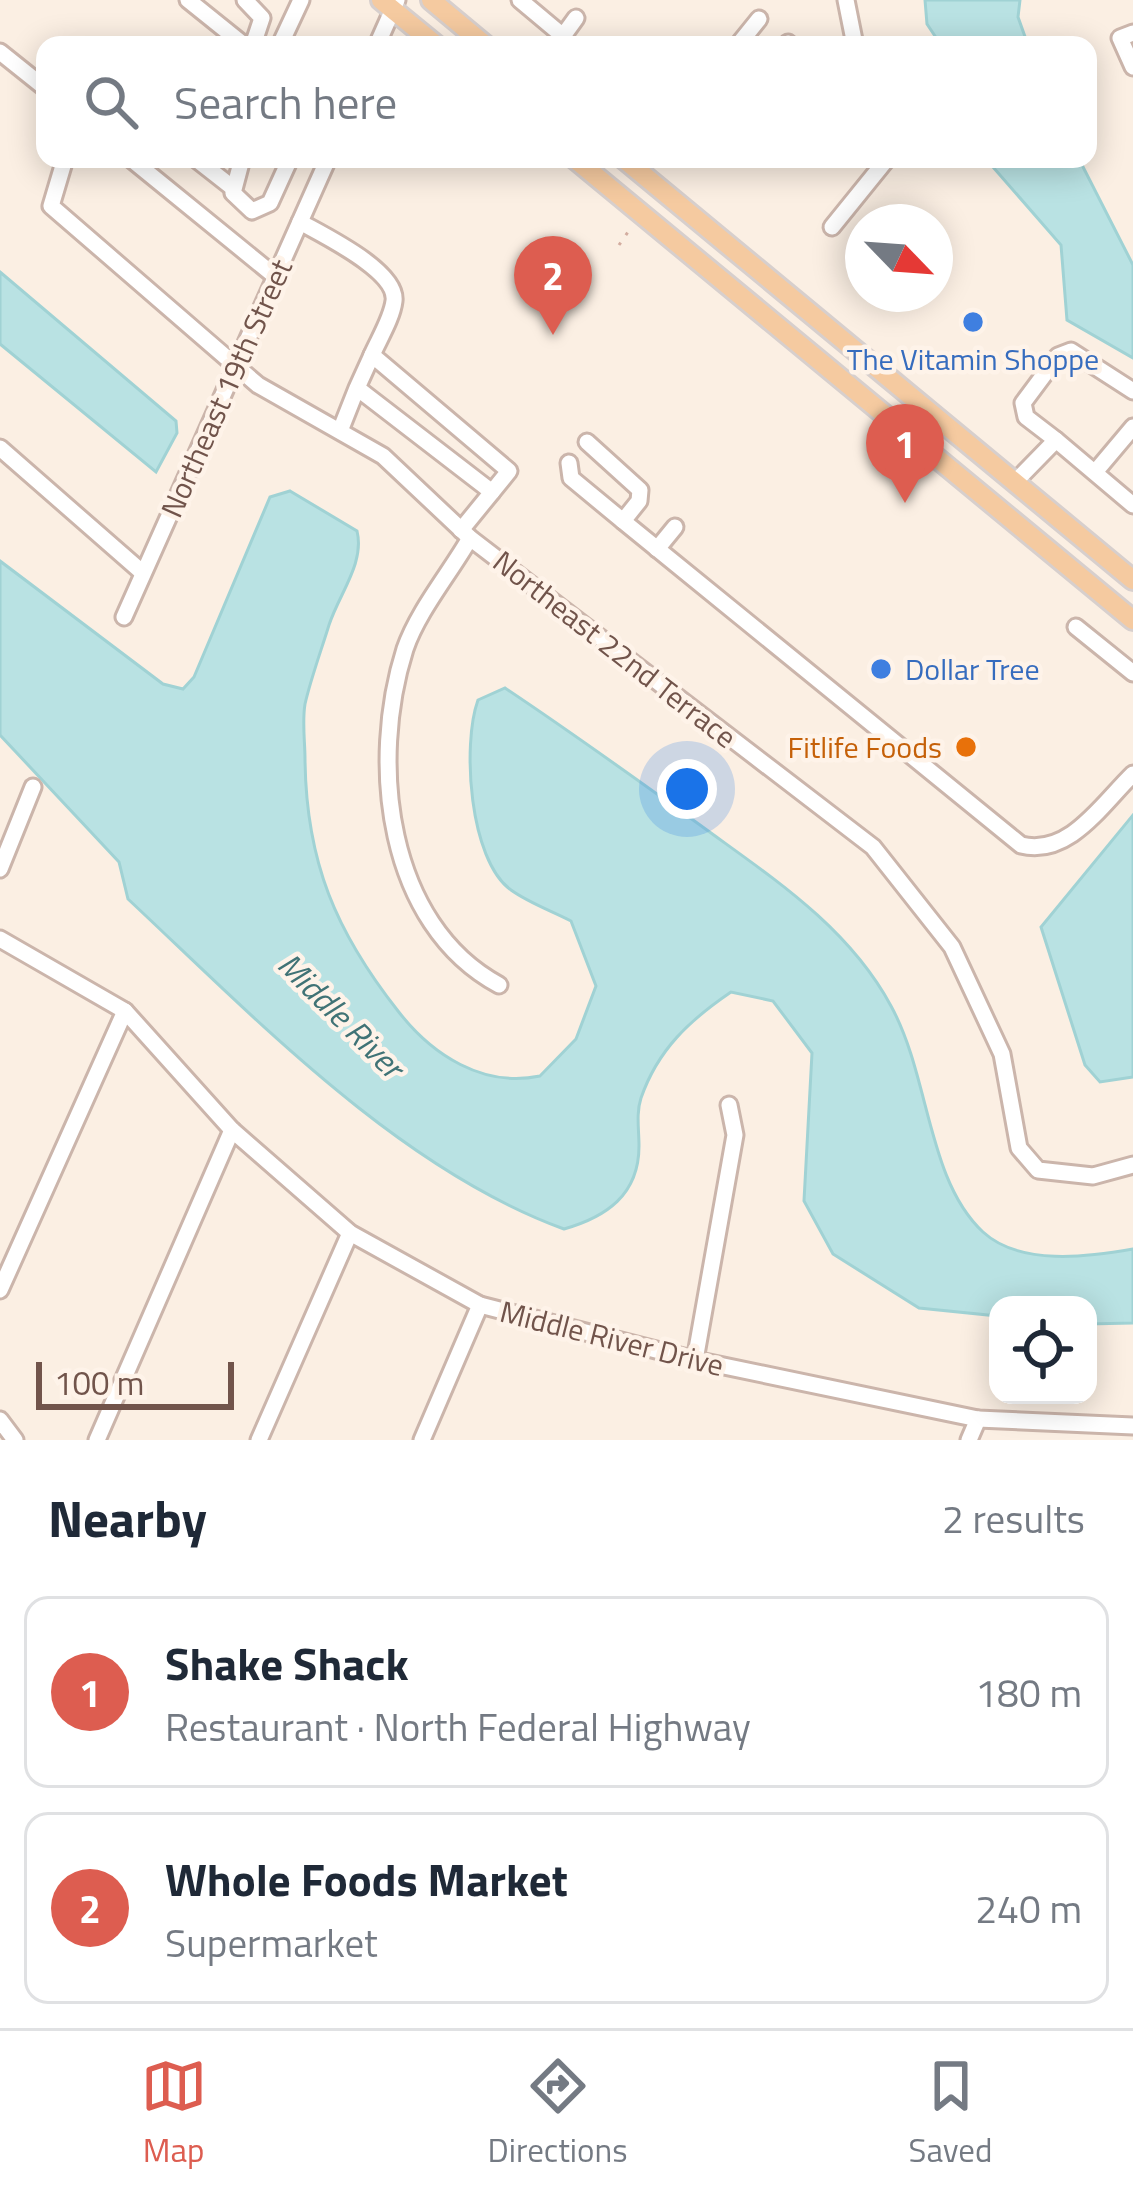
<!DOCTYPE html>
<meta charset="utf-8">
<style>
body{margin:0;font-family:"Titillium Web",sans-serif;background:#f2f2f3;color:#1f2937}
.controls{position:absolute;right:36px;bottom:36px;display:grid;overflow:hidden;border-radius:24px;box-shadow:0 6px 30px #0003}
.controls button{width:108px;height:108px;display:grid;place-items:center;padding:0;border:0;border-bottom:3px solid #e0e1e3;background:#fff;color:#1f2937;font:60px sans-serif}
.compass{position:absolute;left:845px;top:204px;width:108px;height:108px;border-radius:50%;background:#fff;box-shadow:0 6px 30px #0003;rotate:115deg}
.scale{position:absolute;left:36px;bottom:30px;width:198px;box-sizing:border-box;padding-left:12px;border:6px solid #71544b;border-top:0;font-size:33px;line-height:42px;white-space:nowrap;color:#71544b;-webkit-text-stroke:9px #fef3e9;paint-order:stroke}
.you{position:absolute;left:687px;top:789px;width:42px;height:42px;margin:-30px;border:9px solid #fff;border-radius:50%;background:#1a73e8;box-shadow:0 0 0 18px #1a73e833}
.badge{display:grid;place-items:center;width:78px;height:78px;border-radius:50%;background:#dd5d50;color:#fff;font-size:39px;font-weight:700}
.pin{position:absolute;translate:-50% -99px;filter:drop-shadow(0 3px 6px #0008)}
.pin::after{content:'';position:absolute;top:63px;width:42px;height:36px;background:inherit;clip-path:polygon(0 0,100% 0,50% 100%)}
.list{margin:0;padding:0;list-style:none}
h2{display:flex;justify-content:space-between;align-items:center;height:156px;margin:0;padding:0 48px;font-size:51px}
h2 small{font-size:39px;font-weight:400;color:#747a83}
.list li{display:grid;grid-template-columns:78px 1fr auto;gap:36px;align-items:center;box-sizing:border-box;height:192px;margin:0 24px 24px;padding:0 24px;border:3px solid #e0e1e3;border-radius:24px}
.list b{display:block;font-size:45px;white-space:nowrap}
.list p{margin:0;font-size:39px;white-space:nowrap;color:#747a83}
.list em{font-size:39px;font-style:normal;color:#747a83}
.icon{flex:none;width:66px;height:66px;fill:none;stroke:currentColor;stroke-width:2;stroke-linecap:round;stroke-linejoin:round}
.map{position:relative;flex:none;width:1133px;height:1440px;overflow:hidden}
.search{position:absolute;background:#fff;box-shadow:0 6px 30px #0003;left:36px;right:36px;top:36px;height:132px;display:flex;align-items:center;gap:30px;box-sizing:border-box;padding:0 42px;border-radius:24px;color:#747a83;font-size:45px}
.sheet{height:588px;background:#fff}
nav{display:flex;justify-content:space-around;align-items:center;box-sizing:border-box;height:168px;border-top:3px solid #e0e1e3;background:#fff;font-size:33px;color:#747a83}
nav a{display:grid;justify-items:center;gap:6px}
nav .on{color:#dd5d50}
.map>svg:first-child{display:block}
.water{fill:#b9e2e3;stroke:#a0d2d4;stroke-width:3}
.lines{fill:none;stroke-linecap:round;stroke-linejoin:round}
.minor-casing{stroke:#cbb5ab;stroke-width:21}
.major-casing{stroke:#d7cfcd;stroke-width:24}
.path{stroke:#d3ada0;stroke-width:3;stroke-dasharray:3 9;stroke-linecap:butt}
.minor{stroke:#fff;stroke-width:15}
.major{stroke:#f5caa0;stroke-width:18}
.shop-dot{fill:#3f7fe0;stroke:#fef3e9;stroke-width:4.5}
.food-dot{fill:#e8710a;stroke:#fef3e9;stroke-width:4.5}
.labels{text-anchor:middle;dominant-baseline:central;stroke-width:9;stroke-linejoin:round;paint-order:stroke}
.shop-label{font-size:30px;fill:#366cbe;stroke:#fef3e9}
.street-label{font-size:30px;fill:#71544b;stroke:#fef3e9}
.food-label{font-size:30px;fill:#c56008;stroke:#fef3e9;text-anchor:end}
.water-label{font-size:33px;font-style:italic;fill:#407376;stroke:#fef3e9}
</style>
<div class="map">
<svg width="1133" height="1440" viewBox="0 0 1133 1440">
<rect width="100%" height="100%" fill="#fbefe3"/>
<!-- water -->
<g class="water">
<polygon points="925,0 1020,0 1018,17 1028,45 941,45 927,24"/>
<polygon points="986,159 1079,159 1133,265 1133,358 1067,320 1061,245"/>
<polygon points="0,272 176,421 177,433 156,472 0,344"/>
<path d="M 290,491 L 357,531 C 365,563 339,594 329,625 C 321,651 311,678 305,704 C 302,722 305,742 305,759 C 306,862 336,932 398,1011 C 432,1055 483,1088 540,1076 L 576,1039 L 596,986 L 571,921 C 552,911 529,903 511,890 C 469,860 462,744 478,700 L 505,688 C 571,732 635,778 700,825 C 771,877 848,926 891,1006 C 930,1077 927,1180 983,1232 C 1020,1266 1088,1257 1133,1249 L 1133,1323 L 1088,1324 L 1088,1305 L 998,1305 L 998,1316 L 919,1308 L 833,1254 L 804,1201 L 812,1053 L 773,1001 L 731,992 C 690,1020 658,1049 641,1098 C 636,1113 639,1130 639,1146 C 639,1195 606,1217 564,1229 C 399,1169 254,1017 128,899 L 119,862 L 0,735 L 0,561 L 163,684 L 183,689 L 194,677 L 270,497 Z"/>
<polygon points="1133,815 1133,1077 1100,1082 1085,1065 1041,927"/>
</g>
<g class="lines">
<!-- minor casing -->
<g class="minor-casing">
<g id="minor">
<polyline points="188,0 244,45"/>
<polyline points="245,0 262,18 253,45"/>
<polyline points="520,0 563,36 576,18"/>
<polyline points="846,0 855,45"/>
<polyline points="1133,33 1120,38 1133,67"/>
<polyline points="280,45 301,0"/>
<polyline points="377,45 397,0"/>
<polyline points="738,45 759,19"/>
<polyline points="787,45 788,43"/>
<polyline points="0,52 45,88"/>
<polyline points="65,159 51,206 258,385 383,456 470,538 873,847 952,947 1002,1054 1019,1148 1038,1170 1093,1176 1133,1165"/>
<polyline points="131,159 276,277"/>
<polyline points="196,159 233,188"/>
<polyline points="242,159 233,193 252,211 270,203 290,159"/>
<path d="M 300,222 C 323,235 398,271 394,301 C 392,318 379,339 372,355"/>
<polyline points="832,227 887,159"/>
<polyline points="340,431 357,388 492,492 509,471 372,355 357,388"/>
<polyline points="1056,440 1026,417 1023,403 1058,356 1071,351 1133,391"/>
<polyline points="0,448 143,573"/>
<polyline points="569,463 571,478 623,521 639,501 640,490 587,442"/>
<polyline points="1096,471 1133,427"/>
<polyline points="1015,482 1056,440 1133,505"/>
<path d="M 623,521 L 1021,845 C 1069,857 1102,804 1133,774"/>
<polyline points="461,530 492,492"/>
<path d="M 470,538 C 450,573 418,611 405,649 C 369,762 386,924 499,985"/>
<polyline points="657,549 675,527"/>
<polyline points="124,617 328,159"/>
<polyline points="1076,627 1133,673"/>
<polyline points="0,869 33,787"/>
<polyline points="0,939 125,1011 232,1130 350,1233 480,1305 695,1360 978,1419 1133,1426"/>
<polyline points="0,1290 125,1011"/>
<polyline points="695,1360 735,1135 729,1105"/>
<polyline points="0,1420 15,1440"/>
<polyline points="97,1440 232,1130"/>
<polyline points="259,1440 350,1233"/>
<polyline points="422,1440 480,1305"/>
<polyline points="969,1440 978,1419"/>
</g>
</g>
<!-- major casing -->
<g class="major-casing">
<g id="major">
<polyline points="381,0 436,45"/>
<polyline points="431,0 485,45"/>
<polyline points="575,159 1133,620"/>
<polyline points="624,159 1133,580"/>
</g>
</g>
<!-- path -->
<polyline class="path" points="619,245 628,232"/>
<!-- minor -->
<use href="#minor" class="minor"/>
<!-- major -->
<use href="#major" class="major"/>
</g>
<!-- markers -->
<g class="shop-dot">
<circle cx="973" cy="322" r="12"/>
<circle cx="881" cy="669" r="12"/>
</g>
<circle class="food-dot" cx="966" cy="747" r="12"/>
<g class="labels">
<!-- shop labels -->
<g class="shop-label">
<text x="973" y="359">The Vitamin Shoppe</text>
<text x="905" y="669" text-anchor="start">Dollar Tree</text>
</g>
<!-- street labels -->
<g class="street-label">
<text transform="translate(226 388) rotate(-66)">Northeast 19th Street</text>
<text transform="translate(615 649) rotate(38)">Northeast 22nd Terrace</text>
<text transform="translate(612 1338) rotate(14)">Middle River Drive</text>
</g>
<!-- food labels -->
<g class="food-label">
<text x="942" y="747">Fitlife Foods</text>
</g>
<!-- water labels -->
<g class="water-label">
<text transform="translate(341 1015) rotate(45)">Middle River</text>
</g>
</g>
</svg>
<div class="controls">
<button><svg class="icon" aria-label="locate" viewBox="0 0 24 24"><circle cx="12" cy="12" r="6"/><path d="M12 2v4M12 18v4M2 12h4M18 12h4"/></svg></button>
</div>
<svg class="compass" viewBox="-18 -18 36 36"><path d="M0-13l5 13h-10z" fill="#e53935"/><path d="M0 13l5-13h-10z" fill="#747a83"/></svg>
<div class="scale">100 m</div>
<div class="you"></div>
<div class="pin badge" style="left:905px;top:503px">1</div>
<div class="pin badge" style="left:553px;top:335px">2</div>
<div class="search"><svg class="icon" aria-label="search" viewBox="0 0 24 24"><circle cx="10" cy="10" r="6"/><path d="M15 15l6 6"/></svg>Search here</div>
</div>
<section class="sheet">
<h2>Nearby<small>2 results</small></h2>
<ul class="list">
<li><span class="badge">1</span><div><b>Shake Shack</b><p>Restaurant · North Federal Highway</p></div><em>180 m</em></li>
<li><span class="badge">2</span><div><b>Whole Foods Market</b><p>Supermarket</p></div><em>240 m</em></li>
</ul>
</section>
<nav>
<a class="on"><svg class="icon" aria-label="map" viewBox="0 0 24 24"><path d="M3 6l6-2 6 2 6-2v14l-6 2-6-2-6 2zM9 4v14M15 6v14"/></svg>Map</a>
<a><svg class="icon" aria-label="directions" viewBox="0 0 24 24"><path d="M12 3l9 9-9 9-9-9zM9 14v-3h6M13 9l2 2-2 2"/></svg>Directions</a>
<a><svg class="icon" aria-label="saved" viewBox="0 0 24 24"><path d="M7 4h10v16l-5-4-5 4z"/></svg>Saved</a>
</nav>
